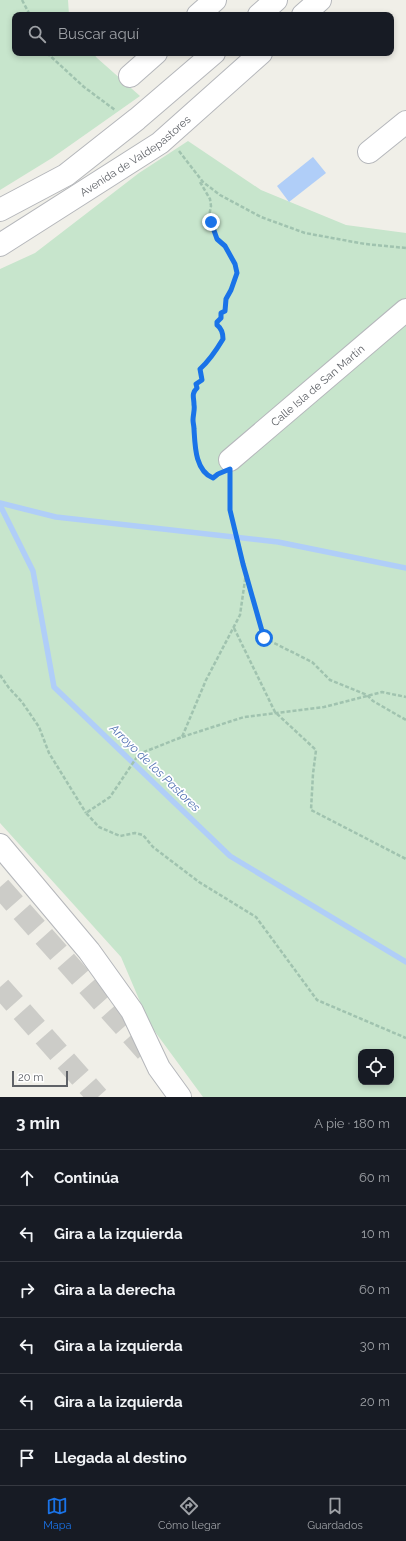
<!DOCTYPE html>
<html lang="es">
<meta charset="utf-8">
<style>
body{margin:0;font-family:Raleway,sans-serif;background:#20242c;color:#f1f3f6}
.controls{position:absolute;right:12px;bottom:12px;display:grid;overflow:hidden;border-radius:8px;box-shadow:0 2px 6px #0003}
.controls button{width:36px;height:36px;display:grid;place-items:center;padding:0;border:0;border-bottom:1px solid #363941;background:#171b24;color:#f1f3f6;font:20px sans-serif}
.scale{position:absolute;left:12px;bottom:10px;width:56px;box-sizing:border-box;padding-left:4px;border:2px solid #5f6267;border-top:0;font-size:11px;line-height:14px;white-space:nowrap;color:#5f6267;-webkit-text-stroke:3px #fff;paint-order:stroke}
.stop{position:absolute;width:12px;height:12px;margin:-9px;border:3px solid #1a73e8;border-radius:50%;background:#fff}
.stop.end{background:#1a73e8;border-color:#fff;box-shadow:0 1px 4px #0008}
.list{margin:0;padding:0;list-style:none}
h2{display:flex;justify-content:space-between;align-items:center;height:52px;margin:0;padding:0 16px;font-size:17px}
h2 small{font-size:13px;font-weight:400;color:#9ea1a6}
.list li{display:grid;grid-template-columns:26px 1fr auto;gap:12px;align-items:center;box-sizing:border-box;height:56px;padding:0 16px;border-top:1px solid #363941}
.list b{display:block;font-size:15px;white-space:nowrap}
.list em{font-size:13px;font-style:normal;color:#9ea1a6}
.icon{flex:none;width:22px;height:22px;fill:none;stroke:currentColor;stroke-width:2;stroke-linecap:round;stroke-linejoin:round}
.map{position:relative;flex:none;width:406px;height:1097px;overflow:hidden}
.search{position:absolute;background:#171b24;box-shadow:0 2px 6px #0003;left:12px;right:12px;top:12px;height:44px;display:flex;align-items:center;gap:10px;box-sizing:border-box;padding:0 14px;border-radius:8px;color:#9ea1a6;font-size:15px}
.sheet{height:388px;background:#171b24}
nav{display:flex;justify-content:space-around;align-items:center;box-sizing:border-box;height:56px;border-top:1px solid #363941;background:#171b24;font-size:11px;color:#9ea1a6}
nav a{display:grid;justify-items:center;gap:2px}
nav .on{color:#1a73e8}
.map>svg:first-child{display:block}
.green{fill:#c7e5cc;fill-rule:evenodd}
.water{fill:#b0cef8}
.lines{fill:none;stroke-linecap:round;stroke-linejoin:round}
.stream{stroke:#b0cef8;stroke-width:5.5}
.highway-tunnel{stroke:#ccccc8;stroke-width:22;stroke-dasharray:22 11;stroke-linecap:butt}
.minor-casing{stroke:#b5b7bb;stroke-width:24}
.path{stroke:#a0c3af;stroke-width:2.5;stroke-dasharray:4 2;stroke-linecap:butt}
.minor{stroke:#fff;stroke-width:22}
.route{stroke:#1a73e8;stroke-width:5}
.labels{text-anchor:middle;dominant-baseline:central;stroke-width:3.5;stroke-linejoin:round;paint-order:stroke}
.street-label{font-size:11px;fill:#5f6267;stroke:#fff}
.water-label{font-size:12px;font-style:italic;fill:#5171b2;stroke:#fff}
</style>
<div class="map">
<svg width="406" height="1097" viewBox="0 0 406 1097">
<rect width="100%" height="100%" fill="#f0efe8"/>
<!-- green -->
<g class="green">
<polygon points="0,0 68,0 69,15 15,15 15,53 93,53 97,58 140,96 52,158 0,190"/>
<path d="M 188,141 L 261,190 L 346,225 L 406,233 L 406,1097 L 203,1097 L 150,1025 L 121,957 L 0,823 L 0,269 L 35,253 L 139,173 ZM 361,1052 L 391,1052 L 391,1082 L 361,1082 Z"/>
</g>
<!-- water -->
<polygon class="water" points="313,157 326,173 289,202 277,186"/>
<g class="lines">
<!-- stream -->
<g class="stream">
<polyline points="0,503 56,517 278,542 406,568"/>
<polyline points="0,505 33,571 54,687 230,856 406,962"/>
</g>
<!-- highway-tunnel -->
<g class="highway-tunnel">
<polyline points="0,887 151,1057"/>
<polyline points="0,987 98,1097"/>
</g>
<!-- minor casing -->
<g class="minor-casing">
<g id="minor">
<polyline points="198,15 215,0"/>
<polyline points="259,15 276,0"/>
<polyline points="303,15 320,0"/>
<polyline points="130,76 156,53"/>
<polyline points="369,152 406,122"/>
<polyline points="0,210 66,175 137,119 214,53"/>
<path id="s1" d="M 0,245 L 160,143 L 261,53"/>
<path id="s2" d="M 230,460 L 406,310"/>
<polyline points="0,845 89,951 132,1011 159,1068 180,1097"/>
</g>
</g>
<!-- path -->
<g class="path">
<polyline points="22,0 30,15"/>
<polyline points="47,53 84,87 115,110"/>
<polyline points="179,151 203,182 220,195 261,217 305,233 365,244 406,248"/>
<path d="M 200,182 L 210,199 L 211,206 L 209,216 L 217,239 L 225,246 L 235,264 L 236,279 L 226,299 L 225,311 L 221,313 L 221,318 L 217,322 L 217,325 C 221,328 223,334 223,339 C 217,349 209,361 200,369 L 202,380 L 197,384 L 197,388 C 191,394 194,397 194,405 C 195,409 193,415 193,420 C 193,423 194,426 194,429 C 195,445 195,471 213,478 L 217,475"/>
<polyline points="230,478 230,510 246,573 240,615 206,680 182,737 139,754 110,797 86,813 99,827 120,836 135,833 143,835 153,847 199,882 256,917 317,1000 406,1038"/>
<polyline points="246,574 264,638 312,662 330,680 367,695 373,701 406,720"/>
<polyline points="234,628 275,712 316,750 313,774 311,810 406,859"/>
<polyline points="0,675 9,688 22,702 39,727 49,753 86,813"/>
<polyline points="182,737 244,717 324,707 382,692 406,697"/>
</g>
<!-- minor -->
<use href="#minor" class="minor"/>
</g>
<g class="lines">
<!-- route -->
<path class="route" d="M 211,222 L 217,239 L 225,246 L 235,264 L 237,273 L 231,290 L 226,299 L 225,311 L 221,313 L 221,318 L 217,322 L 217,325 C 221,328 223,334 223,339 C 217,349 209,361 200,369 L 202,380 L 196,384 L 197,388 C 191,394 194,397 194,405 C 195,409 193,415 193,420 C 193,423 194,426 194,429 C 195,445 195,471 213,478 L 218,474 L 230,469 L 230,510 L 243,564 L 264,638"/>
</g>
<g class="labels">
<!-- street labels -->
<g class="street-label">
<text stroke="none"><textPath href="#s1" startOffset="162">Avenida de Valdepastores</textPath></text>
<text stroke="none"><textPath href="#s2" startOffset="115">Calle Isla de San Martín</textPath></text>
</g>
<!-- water labels -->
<g class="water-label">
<text transform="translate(155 768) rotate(44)">Arroyo de los Pastores</text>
</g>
</g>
</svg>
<div class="controls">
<button><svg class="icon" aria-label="locate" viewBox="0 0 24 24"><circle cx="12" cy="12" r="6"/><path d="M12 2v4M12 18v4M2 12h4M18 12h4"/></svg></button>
</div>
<div class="scale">20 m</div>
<div class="stop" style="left:264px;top:638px"></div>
<div class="stop end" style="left:211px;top:222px"></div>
<div class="search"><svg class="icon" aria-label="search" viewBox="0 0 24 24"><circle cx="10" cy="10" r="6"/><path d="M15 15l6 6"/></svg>Buscar aquí</div>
</div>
<section class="sheet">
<h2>3 min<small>A pie · 180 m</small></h2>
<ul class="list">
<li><svg class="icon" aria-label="ahead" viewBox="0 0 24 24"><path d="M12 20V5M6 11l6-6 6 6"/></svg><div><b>Continúa</b></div><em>60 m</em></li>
<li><svg class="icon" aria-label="left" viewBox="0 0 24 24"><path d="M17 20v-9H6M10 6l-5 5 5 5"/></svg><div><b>Gira a la izquierda</b></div><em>10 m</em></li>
<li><svg class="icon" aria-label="right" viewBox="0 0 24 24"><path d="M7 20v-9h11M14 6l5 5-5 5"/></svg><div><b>Gira a la derecha</b></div><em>60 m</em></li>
<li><svg class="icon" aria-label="left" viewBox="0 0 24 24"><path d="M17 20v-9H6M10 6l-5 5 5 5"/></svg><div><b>Gira a la izquierda</b></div><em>30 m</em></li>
<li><svg class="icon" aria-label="left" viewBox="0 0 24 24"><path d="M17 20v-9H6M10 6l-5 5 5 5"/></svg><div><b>Gira a la izquierda</b></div><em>20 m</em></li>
<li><svg class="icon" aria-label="arrive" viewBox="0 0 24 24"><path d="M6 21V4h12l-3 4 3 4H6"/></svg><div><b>Llegada al destino</b></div></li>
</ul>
</section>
<nav>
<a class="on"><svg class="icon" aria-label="map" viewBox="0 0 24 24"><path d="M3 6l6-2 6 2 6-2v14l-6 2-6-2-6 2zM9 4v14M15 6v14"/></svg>Mapa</a>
<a><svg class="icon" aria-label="directions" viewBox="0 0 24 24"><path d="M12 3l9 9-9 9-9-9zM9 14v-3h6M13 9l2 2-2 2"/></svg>Cómo llegar</a>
<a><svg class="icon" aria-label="saved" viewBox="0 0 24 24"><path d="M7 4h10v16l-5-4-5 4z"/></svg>Guardados</a>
</nav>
